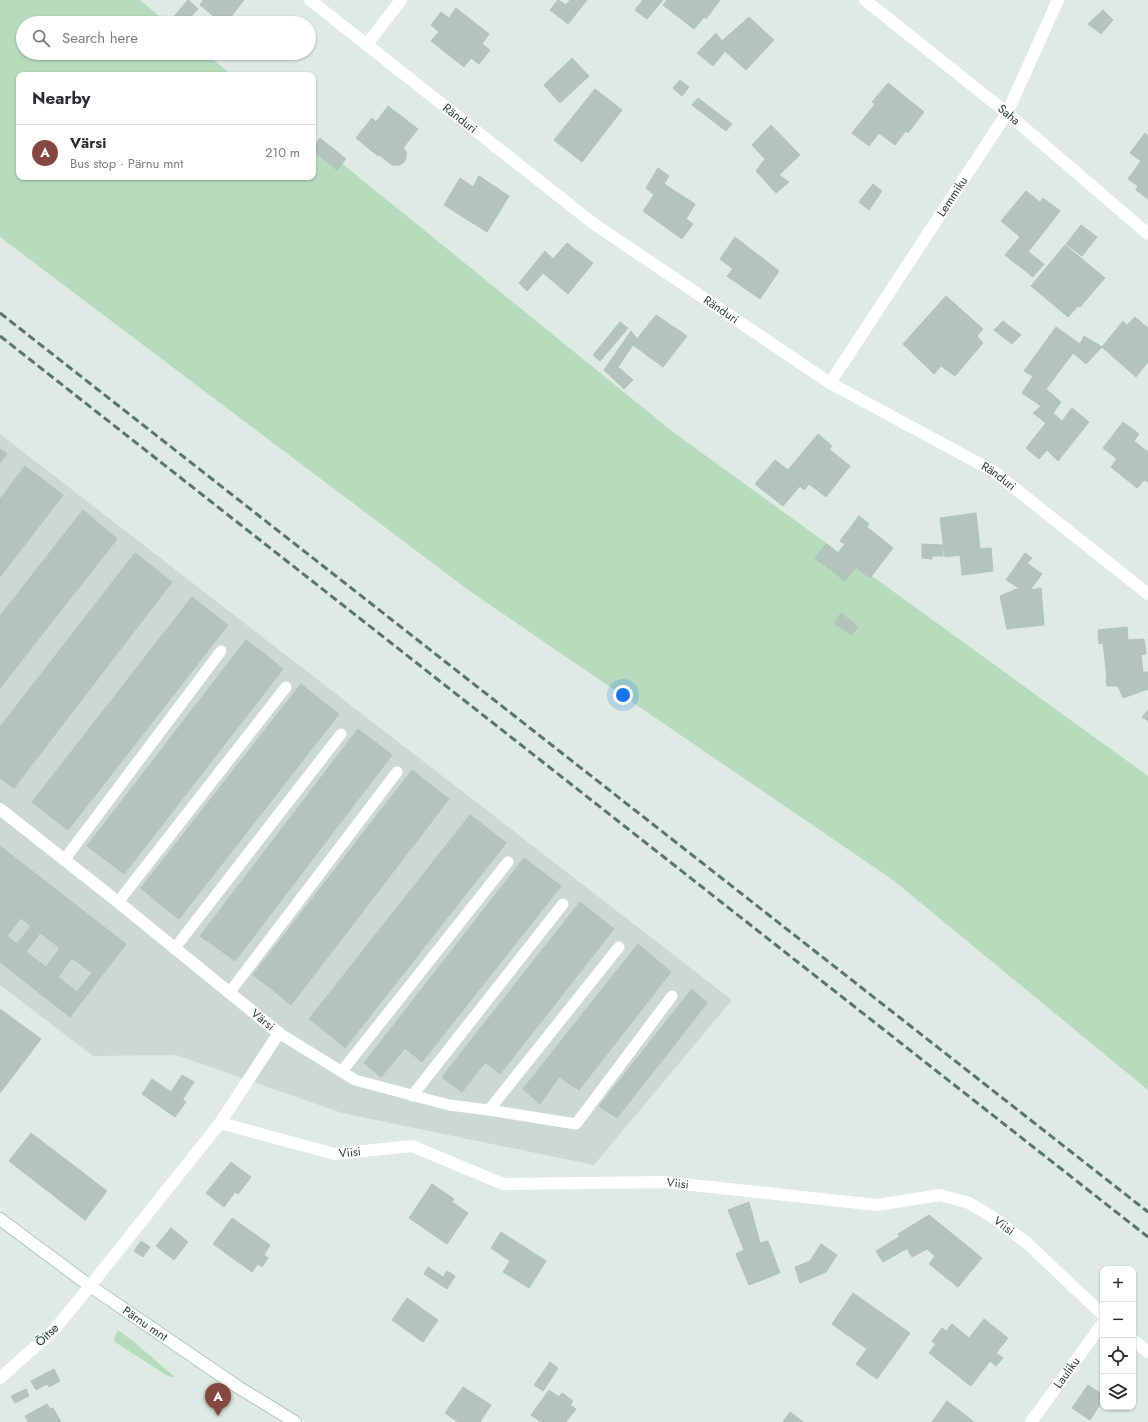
<!DOCTYPE html>
<meta charset="utf-8">
<style>
body{margin:0;font-family:Jost,sans-serif;background:#f7f7f7;color:#2b2b33}
.controls{position:absolute;right:12px;bottom:12px;display:grid;overflow:hidden;border-radius:8px;box-shadow:0 1px 3px #0004}
.controls button{width:36px;height:36px;display:grid;place-items:center;padding:0;border:0;border-bottom:1px solid #e1e1e2;background:#fff;color:#2b2b33;font:20px sans-serif}
.you{position:absolute;left:623px;top:695px;width:14px;height:14px;margin:-10px;border:3px solid #fff;border-radius:50%;background:#1a73e8;box-shadow:0 0 0 6px #1a73e833}
.badge{display:grid;place-items:center;width:26px;height:26px;border-radius:50%;background:#854841;color:#fff;font-size:13px;font-weight:700}
.pin{position:absolute;translate:-50% -33px;filter:drop-shadow(0 1px 2px #0008)}
.pin::after{content:'';position:absolute;top:21px;width:14px;height:12px;background:inherit;clip-path:polygon(0 0,100% 0,50% 100%)}
.list{margin:0;padding:0;list-style:none}
h2{display:flex;justify-content:space-between;align-items:center;height:52px;margin:0;padding:0 16px;font-size:17px}
h2 small{font-size:13px;font-weight:400;color:#7c7c81}
.list li{display:grid;grid-template-columns:26px 1fr auto;gap:12px;align-items:center;box-sizing:border-box;height:56px;padding:0 16px;border-top:1px solid #e1e1e2}
.list b{display:block;font-size:15px;white-space:nowrap}
.list p{margin:0;font-size:13px;white-space:nowrap;color:#7c7c81}
.list em{font-size:13px;font-style:normal;color:#7c7c81}
.icon{flex:none;width:22px;height:22px;fill:none;stroke:currentColor;stroke-width:2;stroke-linecap:round;stroke-linejoin:round}
.map{position:relative;flex:none;width:1148px;height:1422px;overflow:hidden}
.search{position:absolute;background:#fff;box-shadow:0 1px 3px #0004;left:16px;top:16px;width:300px;height:44px;display:flex;align-items:center;gap:10px;box-sizing:border-box;padding:0 14px;border-radius:22px;color:#7c7c81;font-size:15px}
.panel{position:absolute;background:#fff;box-shadow:0 1px 3px #0004;left:16px;top:72px;width:300px;height:108px;border-radius:8px}
.map>svg:first-child{display:block}
.built{fill:#ccd9d2}
.green{fill:#b6dbbd}
.building{fill:#b3c4bc;stroke:#b0c3ba;fill-rule:evenodd}
.lines{fill:none;stroke-linecap:round;stroke-linejoin:round}
.secondary-casing{stroke:#b1c9be;stroke-width:14}
.service{stroke:#fff;stroke-width:11}
.minor{stroke:#fff;stroke-width:12}
.secondary{stroke:#fff;stroke-width:12}
.rail{stroke:#59756b;stroke-width:3;stroke-dasharray:8 4;stroke-linecap:butt}
.labels{text-anchor:middle;dominant-baseline:central;stroke-width:3;stroke-linejoin:round;paint-order:stroke}
.street-label{font-size:12px;fill:#1f3930;stroke:#eef6f1}
</style>
<div class="map">
<svg width="1148" height="1422" viewBox="0 0 1148 1422">
<rect width="100%" height="100%" fill="#deeae3"/>
<!-- built -->
<polygon class="built" points="0,434 732,1000 594,1165 342,1113 176,1055 93,1056 0,985"/>
<!-- green -->
<g class="green">
<polygon points="0,0 140,0 168,23 23,23 23,53 205,53 232,75 19,75 19,177 313,177 313,140 673,432 1148,776 1148,1090 893,880 471,592 0,237"/>
<polygon points="118,1330 134,1342 175,1377 171,1377 166,1375 115,1342 114,1338"/>
</g>
<!-- building -->
<g class="building">
<polygon points="188,0 198,9 185,23 172,23 170,21"/>
<polygon points="203,0 244,0 226,23 222,23 200,5"/>
<polygon points="558,0 566,5 570,0 587,0 568,24 550,10"/>
<polygon points="643,0 663,0 647,19 635,10"/>
<polygon points="667,0 720,0 706,19 704,17 694,29 663,5"/>
<polygon points="456,8 489,34 482,44 490,50 479,64 471,58 464,67 431,41 439,32 431,25 441,12 449,18"/>
<polygon points="1103,10 1113,20 1101,34 1088,24"/>
<polygon points="749,17 774,40 746,70 725,51 713,66 697,53 716,33 722,41"/>
<polygon points="572,58 589,76 560,103 544,85"/>
<polygon points="680,80 689,87 682,96 673,88"/>
<polygon points="888,83 924,112 908,133 906,131 895,145 879,133 869,146 852,133 875,104 872,102"/>
<polygon points="595,89 622,110 582,162 554,140"/>
<polygon points="698,98 732,124 726,131 692,105"/>
<polygon points="388,106 418,129 403,148 406,151 406,158 404,162 400,165 392,165 379,155 378,156 356,138 372,118 376,122"/>
<polygon points="771,125 800,155 779,175 789,182 776,193 756,171 765,159 752,145"/>
<polygon points="1145,133 1148,136 1148,199 1136,190 1138,186 1128,179 1141,161 1130,153"/>
<polygon points="320,138 346,159 337,170 313,151 313,146"/>
<polygon points="658,168 669,176 664,184 695,204 686,219 693,224 682,239 643,211 654,195 646,188"/>
<polygon points="479,176 509,196 487,232 444,205 460,178 473,187"/>
<polygon points="873,184 882,191 869,210 859,202"/>
<polygon points="1026,191 1040,202 1043,198 1060,211 1032,247 1001,221"/>
<polygon points="1081,225 1097,237 1082,256 1066,244"/>
<polygon points="735,237 779,271 760,299 727,276 733,269 720,259"/>
<polygon points="1020,237 1032,247 1028,252 1016,242"/>
<polygon points="1016,242 1044,264 1033,277 1005,255"/>
<polygon points="567,243 593,263 568,294 543,273 527,291 519,283 545,251 553,259"/>
<polygon points="1065,245 1105,278 1080,307 1078,306 1068,317 1031,286"/>
<polygon points="946,296 983,329 977,336 983,343 955,376 941,366 934,374 903,344"/>
<polygon points="656,315 687,336 663,367 633,345 618,367 633,380 624,389 604,370 631,331 637,339"/>
<polygon points="1135,317 1148,328 1148,362 1136,377 1102,347 1123,321 1127,325"/>
<polygon points="1003,321 1021,335 1012,344 994,330"/>
<polygon points="620,322 628,328 600,361 593,355"/>
<polygon points="1056,327 1080,344 1084,336 1102,347 1086,364 1073,353 1046,389 1061,402 1053,413 1062,421 1072,408 1089,422 1058,461 1047,450 1039,459 1026,448 1046,423 1033,413 1041,406 1022,393 1033,376 1024,371"/>
<polygon points="1123,422 1139,434 1134,441 1148,452 1148,482 1144,480 1137,488 1111,467 1117,459 1103,448"/>
<polygon points="818,434 832,446 829,449 850,466 826,497 809,484 804,490 800,486 783,506 755,484 775,460 788,470"/>
<polygon points="0,449 7,454 0,463"/>
<polygon points="25,466 46,482 0,542 0,499"/>
<polygon points="46,482 63,495 0,577 0,542"/>
<polygon points="83,510 117,539 0,688 0,616"/>
<polygon points="976,513 980,549 991,548 993,571 962,575 960,555 945,557 940,518"/>
<polygon points="859,516 869,524 867,527 893,548 870,578 838,553 845,544 840,541"/>
<polygon points="826,544 856,567 845,581 815,558"/>
<polygon points="922,544 943,545 943,556 932,556 932,559 922,558"/>
<polygon points="135,553 172,582 14,788 0,778 0,727"/>
<polygon points="1025,553 1032,558 1027,563 1042,574 1030,590 1041,588 1044,625 1007,629 1000,596 1019,588 1006,580"/>
<polygon points="192,597 211,612 51,817 32,802"/>
<polygon points="211,612 228,625 68,830 51,817"/>
<polygon points="841,613 858,627 851,635 834,623"/>
<polygon points="1127,627 1128,640 1144,639 1146,654 1141,655 1143,672 1148,672 1148,689 1123,698 1118,686 1107,686 1106,679 1107,678 1103,643 1099,644 1098,630"/>
<polygon points="246,640 266,655 107,861 87,846"/>
<polygon points="266,655 283,669 124,874 107,861"/>
<polygon points="301,684 322,701 162,906 141,888"/>
<polygon points="322,701 339,714 179,919 162,906"/>
<polygon points="1148,710 1148,721 1142,717"/>
<polygon points="358,729 375,742 217,948 200,936"/>
<polygon points="375,742 392,755 235,961 217,948"/>
<polygon points="412,770 432,786 274,991 253,975"/>
<polygon points="432,786 449,799 291,1005 274,991"/>
<polygon points="470,815 491,831 330,1035 309,1019"/>
<polygon points="491,831 506,843 345,1048 330,1035"/>
<path d="M 0,846 L 126,944 L 70,1017 L 0,962 ZM 21,918 L 31,926 L 17,944 L 7,936 ZM 40,933 L 60,948 L 46,967 L 26,952 ZM 72,958 L 92,973 L 77,992 L 58,977 Z"/>
<polygon points="524,858 561,886 422,1062 405,1048 381,1077 364,1063"/>
<polygon points="580,902 599,917 462,1092 442,1077"/>
<polygon points="599,917 614,929 500,1074 485,1062"/>
<polygon points="638,944 671,972 579,1090 559,1077 540,1104 523,1089"/>
<polygon points="692,989 707,1003 617,1118 599,1106"/>
<polygon points="0,1009 41,1039 0,1093"/>
<polygon points="182,1075 194,1082 183,1099 171,1092"/>
<polygon points="152,1079 186,1102 175,1117 142,1094"/>
<polygon points="31,1133 107,1191 85,1220 9,1161"/>
<polygon points="231,1162 251,1177 238,1194 235,1192 224,1207 206,1193"/>
<polygon points="432,1184 454,1199 452,1202 468,1213 447,1244 409,1218"/>
<polygon points="749,1202 760,1243 768,1241 780,1273 749,1285 736,1254 744,1250 728,1210"/>
<polygon points="929,1215 982,1258 958,1287 929,1264 935,1256 927,1249 912,1257 898,1234"/>
<polygon points="232,1218 270,1245 264,1255 268,1258 262,1267 258,1264 252,1272 213,1244"/>
<polygon points="171,1228 188,1242 174,1260 156,1246"/>
<polygon points="501,1232 546,1261 529,1288 503,1272 510,1261 491,1248"/>
<polygon points="899,1237 906,1249 883,1262 876,1251"/>
<polygon points="141,1241 150,1247 143,1257 134,1251"/>
<polygon points="821,1244 837,1255 826,1272 800,1283 795,1267 810,1261"/>
<polygon points="428,1267 443,1277 447,1271 455,1276 447,1289 424,1274"/>
<polygon points="853,1293 910,1333 877,1379 856,1364 867,1349 832,1324"/>
<polygon points="407,1298 438,1320 423,1342 392,1320"/>
<polygon points="984,1319 1008,1338 996,1353 1003,1358 996,1366 990,1361 971,1386 929,1353 936,1344 932,1341 942,1328 946,1331 952,1324 969,1338"/>
<polygon points="550,1362 558,1368 543,1391 534,1385"/>
<polygon points="54,1369 60,1381 49,1387 47,1384 36,1390 31,1381"/>
<polygon points="1088,1385 1103,1395 1103,1400 1090,1420 1072,1408"/>
<polygon points="463,1387 491,1405 480,1422 458,1422 445,1413"/>
<polygon points="26,1389 29,1396 15,1403 11,1396"/>
<polygon points="549,1390 559,1397 562,1393 573,1401 570,1405 576,1409 566,1422 541,1422 531,1415"/>
<polygon points="947,1401 974,1422 932,1422"/>
<polygon points="47,1404 50,1409 53,1408 61,1422 28,1422 25,1416"/>
<polygon points="790,1412 803,1422 783,1422"/>
</g>
<g class="lines">
<!-- secondary casing -->
<g class="secondary-casing">
<g id="secondary">
<path id="s7" d="M 0,1219 L 90,1286 L 238,1387 L 295,1422"/>
</g>
</g>
<!-- service -->
<g class="service">
<polyline points="64,860 221,651"/>
<polyline points="118,902 286,687"/>
<polyline points="174,949 341,734"/>
<polyline points="229,993 397,772"/>
<polyline points="279,1033 355,1080 449,1105 489,1110 576,1124 672,996"/>
<polyline points="342,1071 508,862"/>
<polyline points="412,1096 563,904"/>
<polyline points="489,1110 619,947"/>
</g>
<!-- minor -->
<g class="minor">
<path id="s1" d="M 310,0 L 594,224 L 830,383 L 993,471 L 1148,594"/>
<path id="s2" d="M 865,0 L 1007,113 L 1148,234"/>
<polyline points="367,44 401,0"/>
<path id="s3" d="M 830,383 L 1007,113 L 1058,0"/>
<path id="s4" d="M 0,809 L 118,902 L 279,1033 L 220,1123 L 90,1286 L 54,1330 L 0,1378"/>
<path id="s5" d="M 220,1123 L 335,1154 L 412,1146 L 503,1184 L 664,1182 L 877,1205 L 940,1195 L 969,1203 L 991,1216 L 1027,1243 L 1103,1315"/>
<polyline points="1133,1340 1148,1352"/>
<path id="s6" d="M 1031,1422 L 1103,1323"/>
</g>
<!-- secondary -->
<use href="#secondary" class="secondary"/>
<!-- rail -->
<g class="rail">
<polyline points="0,313 1148,1212"/>
<polyline points="0,336 1148,1237"/>
</g>
</g>
<g class="labels">
<!-- street labels -->
<g class="street-label">
<text stroke="none"><textPath href="#s2" startOffset="184">Saha</textPath></text>
<text stroke="none"><textPath href="#s1" startOffset="191">Ränduri</textPath></text>
<text stroke="none"><textPath href="#s3" startOffset="223">Lemmiku</textPath></text>
<text stroke="none"><textPath href="#s1" startOffset="515">Ränduri</textPath></text>
<text stroke="none"><textPath href="#s1" startOffset="839">Ränduri</textPath></text>
<text stroke="none"><textPath href="#s4" startOffset="337">Värsi</textPath></text>
<text stroke="none"><textPath href="#s5" startOffset="134">Viisi</textPath></text>
<text stroke="none"><textPath href="#s5" startOffset="470">Viisi</textPath></text>
<text stroke="none"><textPath href="#s5" startOffset="806">Viisi</textPath></text>
<text stroke="none"><textPath href="#s7" startOffset="179">Pärnu mnt</textPath></text>
<text transform="translate(47 1335) rotate(-44)">Õitse</text>
<text stroke="none"><textPath href="#s6" startOffset="61">Lauliku</textPath></text>
</g>
</g>
</svg>
<div class="controls">
<button>+</button>
<button>−</button>
<button><svg class="icon" aria-label="locate" viewBox="0 0 24 24"><circle cx="12" cy="12" r="6"/><path d="M12 2v4M12 18v4M2 12h4M18 12h4"/></svg></button>
<button><svg class="icon" aria-label="layers" viewBox="0 0 24 24"><path d="M12 4l9 5-9 5-9-5zM3 14l9 5 9-5"/></svg></button>
</div>
<div class="you"></div>
<div class="pin badge" style="left:218px;top:1416px">A</div>
<div class="search"><svg class="icon" aria-label="search" viewBox="0 0 24 24"><circle cx="10" cy="10" r="6"/><path d="M15 15l6 6"/></svg>Search here</div>
<section class="panel">
<h2>Nearby<small></small></h2>
<ul class="list">
<li><span class="badge">A</span><div><b>Värsi</b><p>Bus stop · Pärnu mnt</p></div><em>210 m</em></li>
</ul>
</section>
</div>
